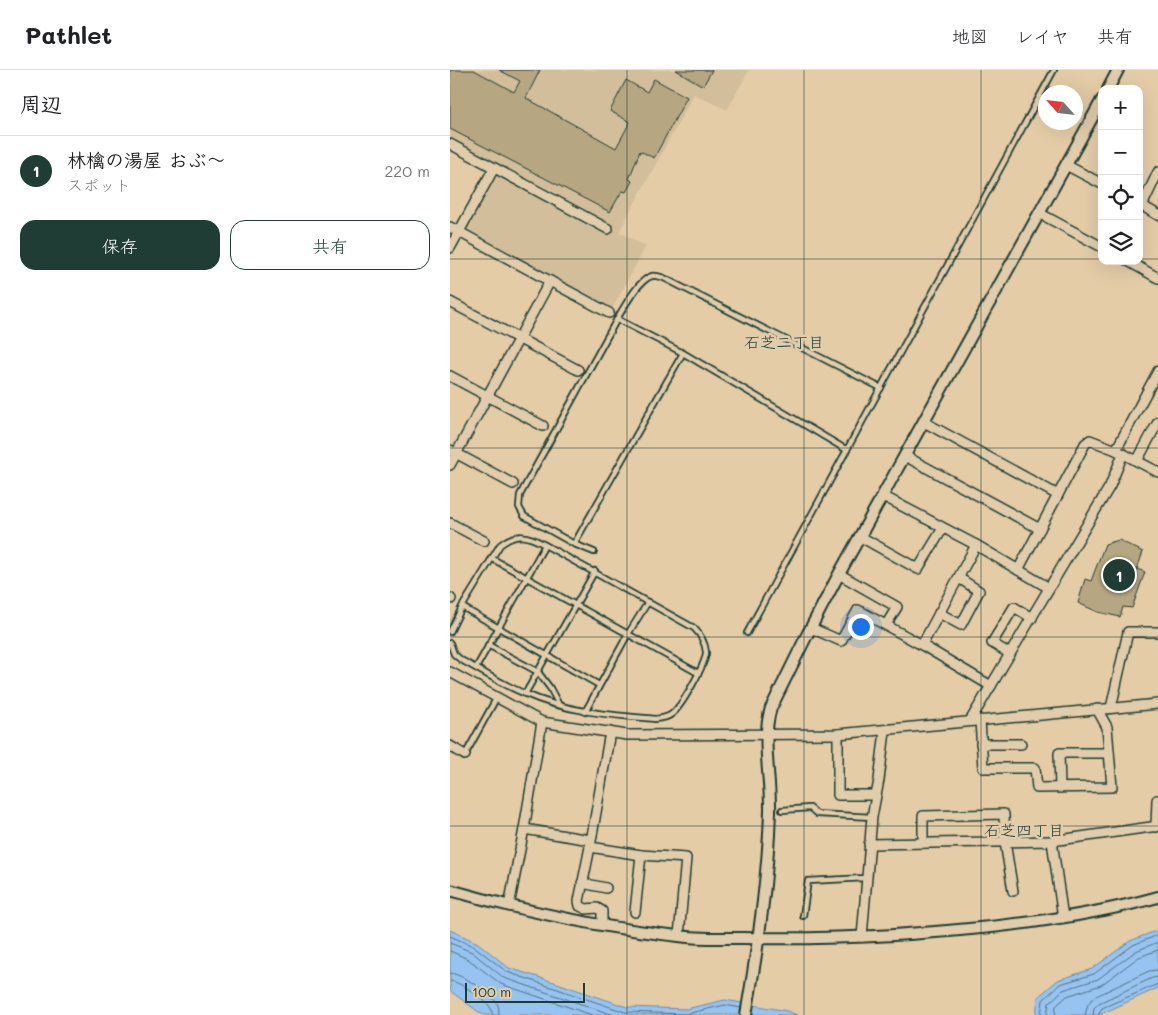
<!DOCTYPE html>
<html lang="ja">
<meta charset="utf-8">
<style>
body{margin:0;font-family:Mali,"Klee One",sans-serif;background:#f6f6f6;color:#202124}
.controls{position:absolute;right:15px;top:15px;display:grid;overflow:hidden;border-radius:10px;box-shadow:0 5px 20px #0002}
.controls button{width:45px;height:45px;display:grid;place-items:center;padding:0;border:0;border-bottom:1px solid #e0e0e0;background:#fff;color:#202124;font:25px sans-serif}
.compass{position:absolute;left:588px;top:15px;width:45px;height:45px;border-radius:50%;background:#fff;box-shadow:0 5px 20px #0002;rotate:297deg}
.scale{position:absolute;left:15px;bottom:12px;width:120px;box-sizing:border-box;padding-left:5px;border:2px solid #1f3d34;border-top:0;font-size:14px;line-height:18px;white-space:nowrap;color:#1f3d34;-webkit-text-stroke:4px #e1cdab;paint-order:stroke}
.you{position:absolute;left:410px;top:556px;width:18px;height:18px;margin:-12px;border:4px solid #fff;border-radius:50%;background:#1a73e8;box-shadow:0 0 0 8px #1a73e833}
.badge{display:grid;place-items:center;width:32px;height:32px;border-radius:50%;background:#1f3d34;color:#fff;font-size:16px;font-weight:700}
.pin{position:absolute;translate:-50% -50%;border:2px solid #fff;box-shadow:0 1px 5px #0006}
.list{margin:0;padding:0;list-style:none}
h2{display:flex;justify-content:space-between;align-items:center;height:65px;margin:0;padding:0 20px;font-size:21px}
h2 small{font-size:16px;font-weight:400;color:#757577}
.list li{display:grid;grid-template-columns:32px 1fr auto;gap:15px;align-items:center;box-sizing:border-box;height:70px;padding:0 20px;border-top:1px solid #e0e0e0}
.list b{display:block;font-size:19px;white-space:nowrap}
.list p{margin:0;font-size:16px;white-space:nowrap;color:#757577}
.list em{font-size:16px;font-style:normal;color:#757577}
.actions{display:flex;gap:10px;padding:15px 20px}
.actions a{flex:1;padding:11px 0;border:1px solid #1f3d34;border-radius:15px;text-align:center;font-size:18px;color:#1f3d34}
.actions .main{background:#1f3d34;color:#fff}
.icon{flex:none;width:28px;height:28px;fill:none;stroke:currentColor;stroke-width:2;stroke-linecap:round;stroke-linejoin:round}
.map{position:relative;flex:none;width:708px;height:945px;overflow:hidden}
header{display:flex;align-items:center;gap:30px;box-sizing:border-box;height:70px;padding:0 25px;background:#fff;border-bottom:1px solid #e0e0e0}
header strong{font-size:24px}
nav{display:flex;gap:28px;margin-inline-start:auto;font-size:18px}
main{display:flex}
aside{flex:1;background:#fff}
.map>svg:first-child{display:block}
.built{fill:#d2be9a}
.water{fill:#97c3f1;stroke:#678da5}
.lines{fill:none;stroke-linecap:round;stroke-linejoin:round}
.shore{stroke:#4f7380;stroke-width:1}
.building{fill:#b7a682;stroke:#1f3d34}
.service-casing{stroke:#1f3d34;stroke-width:8}
.minor-casing{stroke:#1f3d34;stroke-width:12}
.tertiary-casing{stroke:#1f3d34;stroke-width:14}
.service{stroke:#e1cdab;stroke-width:4.5}
.minor{stroke:#e1cdab;stroke-width:9}
.tertiary{stroke:#e1cdab;stroke-width:10}
.grid{fill:none;stroke:#1f3d34;stroke-width:1;stroke-opacity:0.55}
.labels{text-anchor:middle;dominant-baseline:central;stroke-width:5;stroke-linejoin:round;paint-order:stroke}
.neighbourhood-label{font-size:16px;fill:#1f3d34;stroke:#e1cdab}
</style>
<header>
<strong>Pathlet</strong>
<nav><a>地図</a><a>レイヤ</a><a>共有</a></nav>
</header>
<main>
<aside>
<h2>周辺<small></small></h2>
<ul class="list">
<li><span class="badge">1</span><div><b>林檎の湯屋 おぶ～</b><p>スポット</p></div><em>220 m</em></li>
</ul>
<div class="actions"><a class="main">保存</a><a>共有</a></div>
</aside>
<div class="map">
<svg width="708" height="945" viewBox="0 0 708 945">
<rect width="100%" height="100%" fill="#e4cca7"/>
<filter id="ink" filterUnits="userSpaceOnUse"><feTurbulence type="fractalNoise" baseFrequency=".02" numOctaves="2"/><feDisplacementMap in="SourceGraphic" scale="10" xChannelSelector="R" yChannelSelector="G"/><feConvolveMatrix kernelMatrix="1 2 1 2 8 2 1 2 1" color-interpolation-filters="sRGB"/></filter>
<g filter="url(#ink)">
<!-- built -->
<polygon class="built" points="0,0 299,0 277,40 244,24 169,162 196,176 161,241 15,161 49,97 0,71"/>
<!-- water -->
<g class="water">
<polygon points="0,860 28,873 59,898 104,912 177,937 236,939 275,930 337,941 347,945 33,945 0,921"/>
<polygon points="708,860 708,918 649,945 586,945 588,927 608,910 642,899 680,871"/>
</g>
<g class="lines">
<!-- shore -->
<g class="shore">
<polyline points="0,866 25,877 57,902 175,942 236,944 275,935 291,938"/>
<polyline points="0,873 22,882 54,908 164,945"/>
<polyline points="0,881 18,889 51,914 142,945"/>
<path d="M 0,903 C 12,904 40,923 47,933 C 49,937 49,941 49,945"/>
<path d="M 0,911 C 9,911 35,929 40,937 C 42,940 42,941 42,945"/>
<polyline points="591,945 593,930 610,914 644,904 683,875 708,865"/>
<polyline points="597,945 599,933 613,920 648,909 686,881 708,872"/>
<polyline points="605,945 606,936 617,926 651,915 689,887 708,880"/>
<polyline points="635,945 638,934 644,927 699,901 708,900"/>
<polyline points="643,945 644,938 649,933 702,908 708,907"/>
<polyline points="649,945 650,941 652,938 708,914"/>
</g>
</g>
<!-- building -->
<g class="building">
<polygon points="0,0 24,0 64,22 70,11 49,0 90,0 76,28 166,78 180,52 160,41 176,10 197,22 204,9 237,27 204,88 190,81 179,109 182,111 176,122 172,121 160,142 0,59"/>
<polygon points="226,0 262,0 253,16"/>
<polygon points="669,470 693,482 687,499 695,502 682,538 673,537 670,547 648,542 628,533 635,509 641,511 655,474"/>
</g>
<g class="lines">
<!-- service casing -->
<g class="service-casing">
<g id="service">
<polyline points="167,249 233,283 397,380"/>
<polyline points="124,474 233,283"/>
<path d="M 144,482 L 124,474 L 74,446 L 69,437 L 70,425 L 167,249 C 174,237 189,209 202,206 C 206,205 211,207 214,208 L 431,318"/>
<polyline points="41,488 248,603"/>
<polyline points="12,537 149,615"/>
<path d="M 0,562 L 12,537 L 50,475 C 66,462 78,465 95,475 L 244,558 C 250,564 255,572 256,582 C 256,594 232,635 223,643 C 218,648 212,648 205,649 C 162,645 116,642 76,624 C 53,615 32,601 11,590 L 4,584 L 0,573"/>
<polyline points="297,563 604,0"/>
<polyline points="38,575 88,602 100,618 109,635"/>
<polyline points="26,598 95,475"/>
<polyline points="75,624 145,501"/>
<polyline points="135,642 178,564 198,532"/>
<polyline points="15,685 47,627"/>
<polyline points="332,740 360,738 367,744 422,747"/>
<polyline points="353,846 358,811 416,808"/>
</g>
</g>
<!-- minor casing -->
<g class="minor-casing">
<g id="minor">
<polyline points="0,74 158,159"/>
<polyline points="616,95 652,114"/>
<polyline points="689,134 708,145"/>
<polyline points="692,136 708,102"/>
<polyline points="589,143 652,177"/>
<polyline points="0,157 159,243"/>
<polyline points="0,178 44,98"/>
<polyline points="678,191 708,208"/>
<polyline points="0,232 128,300"/>
<polyline points="0,306 93,356"/>
<polyline points="474,352 608,425"/>
<polyline points="0,380 63,414"/>
<polyline points="666,380 708,301"/>
<polyline points="455,386 590,459"/>
<polyline points="687,391 708,352"/>
<polyline points="0,395 100,211"/>
<polyline points="433,426 526,475 599,518"/>
<polyline points="0,453 34,471"/>
<polyline points="411,467 468,499 493,458"/>
<polyline points="568,500 635,374 640,370 666,380 708,402"/>
<polyline points="389,504 447,537 436,555"/>
<polyline points="0,528 1,529"/>
<polyline points="489,543 511,555 529,521 509,508"/>
<polyline points="361,558 391,571 408,540 472,575 541,616"/>
<polyline points="472,575 526,475"/>
<polyline points="560,584 542,573 564,537 582,548"/>
<polyline points="0,602 92,652 177,665 388,664 708,634"/>
<polyline points="661,638 678,562 708,562"/>
<polyline points="530,650 533,698 585,698 587,718 662,717 657,657 647,639"/>
<polyline points="520,651 660,416 673,384"/>
<polyline points="160,662 140,777 191,785 236,788 229,866"/>
<polyline points="388,664 388,725 426,725"/>
<polyline points="531,674 571,674"/>
<polyline points="0,676 15,685"/>
<polyline points="610,718 609,683 659,683"/>
<polyline points="706,757 707,730 708,730"/>
<polyline points="74,759 140,770"/>
<polyline points="602,771 708,756"/>
<polyline points="473,773 473,746 554,744 555,772 563,821"/>
<polyline points="419,774 602,771 613,848"/>
<polyline points="140,777 129,831 130,836 136,839 147,838 152,841 152,855"/>
<polyline points="132,813 156,818"/>
<polyline points="59,836 74,759 92,652"/>
<polyline points="185,842 191,785"/>
<polyline points="412,867 422,747 429,710 435,661"/>
</g>
</g>
<!-- tertiary casing -->
<g class="tertiary-casing">
<g id="tertiary">
<polyline points="658,19 668,0"/>
<path d="M 0,820 C 74,841 152,858 229,866 C 250,869 272,868 293,868 C 343,869 393,868 444,865 C 532,859 622,851 708,827"/>
<path d="M 296,945 C 308,877 318,810 320,741 C 321,709 311,669 321,638 L 357,565 L 389,504 L 652,30"/>
</g>
</g>
<!-- service -->
<use href="#service" class="service"/>
<!-- minor -->
<use href="#minor" class="minor"/>
<!-- tertiary -->
<use href="#tertiary" class="tertiary"/>
</g>
</g>
<!-- grid -->
<path class="grid" d="M 177,0 L 177,945M 354,0 L 354,945M 531,0 L 531,945M 0,189 L 652,189M 689,189 L 708,189M 0,378 L 708,378M 0,567 L 708,567M 0,756 L 708,756"/>
<g class="labels">
<!-- neighbourhood labels -->
<g class="neighbourhood-label">
<text x="334" y="271">石芝二丁目</text>
<text x="574" y="759">石芝四丁目</text>
</g>
</g>
</svg>
<div class="controls">
<button>+</button>
<button>−</button>
<button><svg class="icon" aria-label="locate" viewBox="0 0 24 24"><circle cx="12" cy="12" r="6"/><path d="M12 2v4M12 18v4M2 12h4M18 12h4"/></svg></button>
<button><svg class="icon" aria-label="layers" viewBox="0 0 24 24"><path d="M12 4l9 5-9 5-9-5zM3 14l9 5 9-5"/></svg></button>
</div>
<svg class="compass" viewBox="-18 -18 36 36"><path d="M0-13l5 13h-10z" fill="#e53935"/><path d="M0 13l5-13h-10z" fill="#757577"/></svg>
<div class="scale">100 m</div>
<div class="you"></div>
<div class="pin badge" style="left:669px;top:505px">1</div>
</div>
</main>
